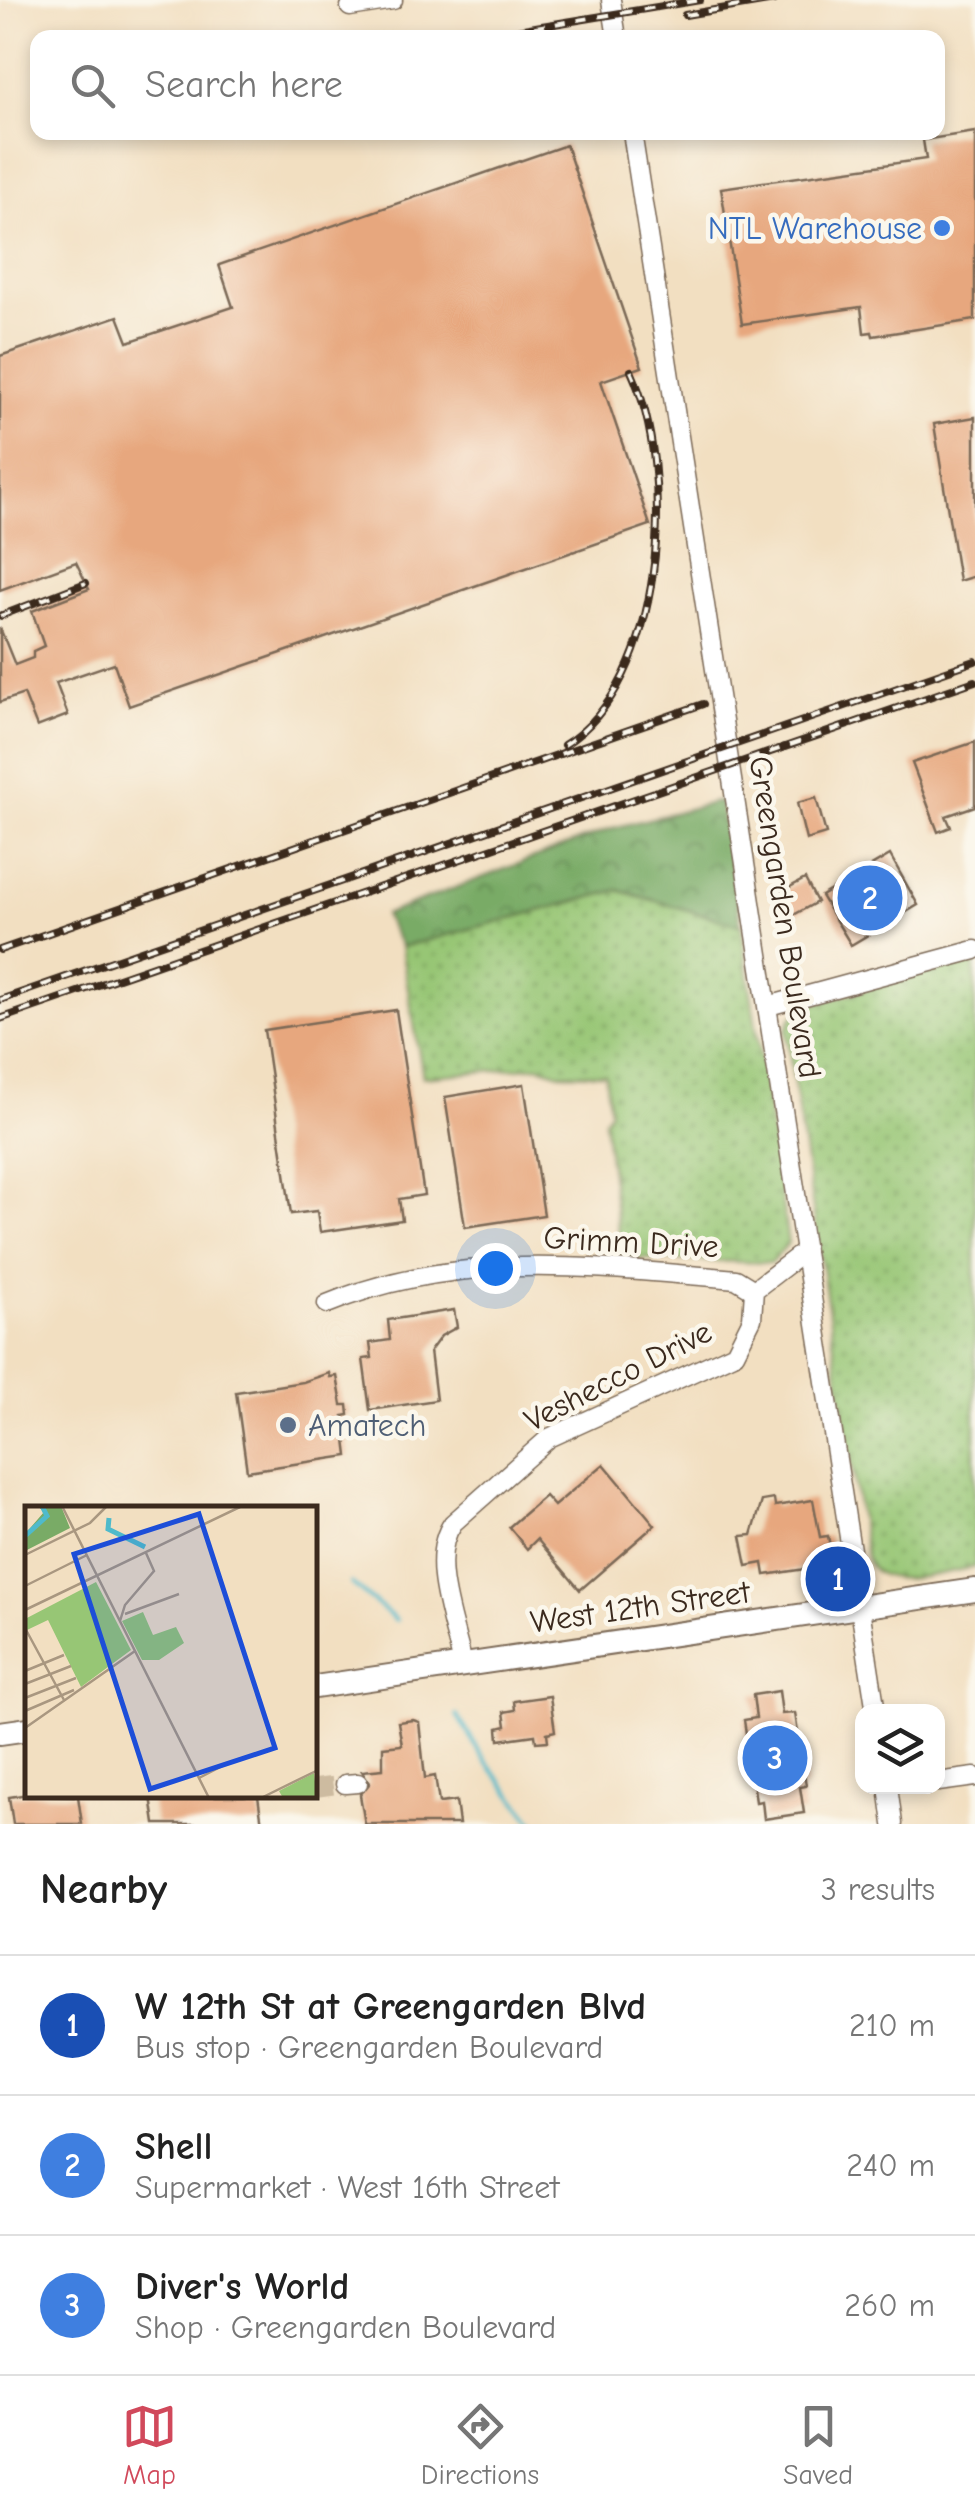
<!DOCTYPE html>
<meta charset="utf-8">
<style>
body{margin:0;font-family:"Comic Neue",sans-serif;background:#f2f2f2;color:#222}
.controls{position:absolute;right:30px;bottom:30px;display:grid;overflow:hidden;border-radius:20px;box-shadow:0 5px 15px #0003}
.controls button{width:90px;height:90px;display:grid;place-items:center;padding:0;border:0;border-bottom:2px solid #e0e0e0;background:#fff;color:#222;font:50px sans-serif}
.you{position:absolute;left:495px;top:1268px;width:35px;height:35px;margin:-25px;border:8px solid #fff;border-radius:50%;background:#1a73e8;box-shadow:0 0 0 15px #1a73e833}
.badge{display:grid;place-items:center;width:65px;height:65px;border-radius:50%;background:#d1495b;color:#fff;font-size:32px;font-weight:700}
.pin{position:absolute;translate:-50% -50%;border:5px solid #fff;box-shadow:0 2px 10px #0006}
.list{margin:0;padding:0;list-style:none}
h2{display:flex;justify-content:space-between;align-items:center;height:130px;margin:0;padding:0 40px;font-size:42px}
h2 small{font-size:32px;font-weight:400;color:#767676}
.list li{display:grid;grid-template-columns:65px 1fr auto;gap:30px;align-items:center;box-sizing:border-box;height:140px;padding:0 40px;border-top:2px solid #e0e0e0}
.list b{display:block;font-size:38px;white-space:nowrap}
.list p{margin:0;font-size:32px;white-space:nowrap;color:#767676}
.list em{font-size:32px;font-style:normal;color:#767676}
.icon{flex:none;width:55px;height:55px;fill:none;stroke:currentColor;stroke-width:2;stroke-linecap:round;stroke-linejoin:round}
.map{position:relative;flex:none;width:975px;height:1824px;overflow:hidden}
.search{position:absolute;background:#fff;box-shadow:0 5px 15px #0003;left:30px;right:30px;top:30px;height:110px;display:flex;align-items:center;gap:25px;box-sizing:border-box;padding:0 35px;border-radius:20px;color:#767676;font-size:38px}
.sheet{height:550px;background:#fff}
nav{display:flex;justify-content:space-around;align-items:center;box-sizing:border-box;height:140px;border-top:2px solid #e0e0e0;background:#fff;font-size:28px;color:#767676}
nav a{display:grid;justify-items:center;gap:5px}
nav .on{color:#d1495b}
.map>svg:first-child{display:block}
.grass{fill:url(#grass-dots);stroke:#69784a;stroke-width:2.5}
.forest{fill:url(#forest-crowns);stroke:#5a6a42;stroke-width:2.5}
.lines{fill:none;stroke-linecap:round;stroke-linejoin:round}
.stream{stroke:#4fbacb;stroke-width:4}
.building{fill:#e7a77e}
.minor-tunnel{stroke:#cdbba0;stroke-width:18;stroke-dasharray:18 9;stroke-linecap:butt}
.minor-casing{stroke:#7b6957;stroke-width:21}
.major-casing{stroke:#7b6957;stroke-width:26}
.minor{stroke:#fff;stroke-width:18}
.major{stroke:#fff;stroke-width:22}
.rail-casing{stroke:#3b2a1e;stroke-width:8}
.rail{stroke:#fbf7ec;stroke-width:4;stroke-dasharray:11;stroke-linecap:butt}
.shop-dot{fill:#3f7fe0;stroke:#fbf7ec;stroke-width:4}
.service-dot{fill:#5c6f8a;stroke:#fbf7ec;stroke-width:4}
.labels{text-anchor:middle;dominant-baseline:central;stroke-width:9;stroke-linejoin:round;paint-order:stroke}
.shop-label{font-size:32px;fill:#366cbe;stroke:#fbf7ec;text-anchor:end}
.street-label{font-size:32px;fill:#3b2a1e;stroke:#fbf7ec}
.service-label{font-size:32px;fill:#4e5e75;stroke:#fbf7ec;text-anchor:start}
.inset-river{fill:none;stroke:#4fbacb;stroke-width:5}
.inset-road{fill:none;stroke:#a99780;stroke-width:2.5}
.view{fill:#1d4ed8;fill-opacity:0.15;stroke:#1d4ed8;stroke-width:5}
.inset-edge{fill:none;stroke:#3b2a1e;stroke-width:5}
</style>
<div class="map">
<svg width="975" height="1824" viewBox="0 0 975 1824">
<defs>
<pattern id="grass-dots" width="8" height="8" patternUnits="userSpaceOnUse" patternTransform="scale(2.5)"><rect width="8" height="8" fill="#97c675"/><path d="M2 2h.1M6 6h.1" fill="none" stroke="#7ca15f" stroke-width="1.8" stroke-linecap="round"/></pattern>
<pattern id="forest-crowns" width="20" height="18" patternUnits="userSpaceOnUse" patternTransform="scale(2.5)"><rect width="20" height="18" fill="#79ab66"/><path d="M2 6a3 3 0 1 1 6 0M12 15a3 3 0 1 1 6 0" fill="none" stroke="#648b53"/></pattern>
</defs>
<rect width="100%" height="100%" fill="#fbf7ec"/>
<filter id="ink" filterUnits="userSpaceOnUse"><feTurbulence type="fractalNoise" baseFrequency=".01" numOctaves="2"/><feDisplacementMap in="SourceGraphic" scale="20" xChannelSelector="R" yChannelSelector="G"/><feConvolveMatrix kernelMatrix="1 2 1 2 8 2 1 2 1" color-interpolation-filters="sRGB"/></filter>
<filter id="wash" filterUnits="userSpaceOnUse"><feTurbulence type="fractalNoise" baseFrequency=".0048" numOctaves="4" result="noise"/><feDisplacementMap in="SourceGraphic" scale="40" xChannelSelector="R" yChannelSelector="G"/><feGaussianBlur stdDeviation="2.25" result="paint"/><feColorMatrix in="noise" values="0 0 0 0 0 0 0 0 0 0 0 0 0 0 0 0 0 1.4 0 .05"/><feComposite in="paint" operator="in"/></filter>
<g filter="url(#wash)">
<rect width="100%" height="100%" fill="#f2dfc1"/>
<!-- grass -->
<g class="grass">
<polygon points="618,890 741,925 788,1243 771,1263 622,1258 604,1120 610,1111 605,1074 560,1073 539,1066 423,1077 401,947"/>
<path d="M 975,959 L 975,1567 C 946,1571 877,1596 866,1557 L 786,1031 L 792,1017 L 803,1007 Z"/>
</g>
<!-- forest -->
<polygon class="forest" points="720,801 741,925 618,890 401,947 384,915 613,828"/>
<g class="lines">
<!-- stream -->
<g class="stream">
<polyline points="351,1583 396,1620"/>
<polyline points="457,1715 482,1756 535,1824"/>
</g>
</g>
<g id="blocks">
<!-- building -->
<g class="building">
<polygon points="975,132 975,320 873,336 872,332 864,333 861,307 742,324 721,188 926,159 923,140"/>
<polygon points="566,145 642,367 601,381 650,525 129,706 114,663 56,683 68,715 37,727 24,694 0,702 0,628 15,665 33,658 33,651 44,646 32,611 89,589 76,562 0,590 0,356 118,316 128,342 233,307 219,265"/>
<polygon points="975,417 975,576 959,581 934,424"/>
<polygon points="975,742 975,806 946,816 951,827 938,832 912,763"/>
<polygon points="816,798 826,834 806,840 797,803"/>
<polygon points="890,855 918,905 851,945 821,896"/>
<polygon points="805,879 817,902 788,918 775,895"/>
<polygon points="396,1010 424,1195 399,1199 402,1220 320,1232 317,1211 291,1214 264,1030"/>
<polygon points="524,1084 544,1215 465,1227 445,1097"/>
<polygon points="454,1310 457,1327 441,1336 430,1351 436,1400 370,1410 363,1359 372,1358 370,1343 390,1340 388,1320"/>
<polygon points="329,1373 330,1377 337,1376 342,1405 348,1405 349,1415 343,1416 348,1456 247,1471 236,1392 303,1382"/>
<polygon points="604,1464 655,1525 580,1590 537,1539 527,1549 509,1527 545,1496 554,1506"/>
<polygon points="774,1499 775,1506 813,1500 820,1537 828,1536 831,1552 822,1553 825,1566 765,1575 763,1563 747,1566 741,1536 752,1535 762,1501"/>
<polygon points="779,1691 782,1714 795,1713 806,1786 800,1787 804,1813 764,1819 762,1801 756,1802 744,1720 756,1718 753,1695"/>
<polygon points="550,1696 555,1731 547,1733 548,1741 536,1742 535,1735 499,1740 498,1728 506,1726 504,1712 515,1710 514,1701"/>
<polygon points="413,1720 419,1722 425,1778 435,1776 439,1803 456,1801 459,1824 365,1824 360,1795 370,1783 362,1771 383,1769 383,1747 402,1745 398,1722"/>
<polygon points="28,1794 78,1796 82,1824 13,1824 9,1797"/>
<polygon points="151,1796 258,1796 262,1824 155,1824"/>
</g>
</g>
</g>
<g filter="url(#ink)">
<use href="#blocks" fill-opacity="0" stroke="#7b6957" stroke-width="2.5"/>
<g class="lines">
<!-- minor-tunnel -->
<polyline class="minor-tunnel" points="315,1788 345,1784"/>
<!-- minor casing -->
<g class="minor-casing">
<g id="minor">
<polyline points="611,0 617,38"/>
<polyline points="350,7 393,0"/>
<polyline points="632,132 876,1712"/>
<polyline points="768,1006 975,950"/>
<path d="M 327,1304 C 459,1249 597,1268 736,1279 L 754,1290"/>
<path d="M 463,1665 C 455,1625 427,1559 453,1523 L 549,1438 L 735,1353 L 752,1319 L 754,1290 L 805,1251"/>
<polyline points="938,1782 975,1777"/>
<polyline points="345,1784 358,1783"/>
<polyline points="888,1786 893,1824"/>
</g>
</g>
<!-- major casing -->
<g class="major-casing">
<g id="major">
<polyline points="315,1687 975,1590"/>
<polyline points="0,1733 28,1729"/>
</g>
</g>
<!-- minor -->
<use href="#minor" class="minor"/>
<!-- major -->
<use href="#major" class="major"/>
<!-- rail casing -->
<g class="rail-casing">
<g id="rail">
<polyline points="685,15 774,0"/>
<polyline points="469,38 700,0"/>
<polyline points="0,616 86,583"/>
<path d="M 564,745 C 666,682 677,472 631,371"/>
<polyline points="0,950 703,704"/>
<polyline points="0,1000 975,661"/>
<polyline points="0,1019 975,681"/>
</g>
</g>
<!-- rail -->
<use href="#rail" class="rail"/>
</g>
</g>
<!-- markers -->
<circle class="shop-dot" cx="942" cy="228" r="10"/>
<circle class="service-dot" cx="288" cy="1425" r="10"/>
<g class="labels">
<!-- shop labels -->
<g class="shop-label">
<text x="922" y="228">NTL Warehouse</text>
</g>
<!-- street labels -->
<g class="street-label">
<text transform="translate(785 917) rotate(81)">Greengarden Boulevard</text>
<text transform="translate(631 1242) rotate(3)">Grimm Drive</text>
<text transform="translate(618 1376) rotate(-27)">Veshecco Drive</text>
<text transform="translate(640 1607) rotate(-8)">West 12th Street</text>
</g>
<!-- service labels -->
<g class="service-label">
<text x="308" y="1425">Amatech</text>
</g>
</g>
<!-- overview -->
<g transform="translate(25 1506)">
<rect width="292" height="292" fill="#f2dfc1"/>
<path d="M 71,76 L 106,144 L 56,181 L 23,114 L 2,124 L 0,113 ZM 118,106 L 128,129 L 151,121 L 159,137 L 134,154 L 117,154 L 97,115 Z" fill="#97c675"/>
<path d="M 13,0 L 36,0 L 45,22 L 0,45 L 0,28 L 19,6 Z" fill="#79ab66"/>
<path d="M 289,267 L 292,292 L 258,292 L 254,285 Z" fill="#97c675"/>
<path class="inset-river" d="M 84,12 L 83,23 L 120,41M 0,30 L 22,10 L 17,0"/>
<path class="inset-road" d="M 37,0 L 184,292M 0,49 L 65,17 L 82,0M 0,80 L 62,49M 0,104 L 217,0M 100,108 L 154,88M 95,115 L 100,99 L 129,65 L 121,47M 0,122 L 39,194M 0,165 L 39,149M 0,178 L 46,160M 0,192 L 51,172M 0,205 L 49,184M 0,222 L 110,145M 174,272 L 205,256M 236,292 L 293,264"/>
<path class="view" d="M 174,8 L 250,242 L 125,283 L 49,48 Z"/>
<rect width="292" height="292" class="inset-edge"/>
</g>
</svg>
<div class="controls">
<button><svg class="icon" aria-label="layers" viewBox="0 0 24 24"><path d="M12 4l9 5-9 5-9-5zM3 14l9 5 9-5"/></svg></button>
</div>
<div class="you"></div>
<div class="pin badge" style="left:838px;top:1579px;background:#1a4fb4">1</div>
<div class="pin badge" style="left:870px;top:898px;background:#3f7fe0">2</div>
<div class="pin badge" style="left:775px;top:1758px;background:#3f7fe0">3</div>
<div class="search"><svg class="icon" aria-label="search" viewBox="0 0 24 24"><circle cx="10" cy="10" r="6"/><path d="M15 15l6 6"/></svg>Search here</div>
</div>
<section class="sheet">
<h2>Nearby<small>3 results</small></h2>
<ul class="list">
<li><span class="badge" style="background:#1a4fb4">1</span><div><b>W 12th St at Greengarden Blvd</b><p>Bus stop · Greengarden Boulevard</p></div><em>210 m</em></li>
<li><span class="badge" style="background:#3f7fe0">2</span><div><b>Shell</b><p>Supermarket · West 16th Street</p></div><em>240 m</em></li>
<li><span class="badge" style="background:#3f7fe0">3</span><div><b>Diver's World</b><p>Shop · Greengarden Boulevard</p></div><em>260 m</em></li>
</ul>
</section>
<nav>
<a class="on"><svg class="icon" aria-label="map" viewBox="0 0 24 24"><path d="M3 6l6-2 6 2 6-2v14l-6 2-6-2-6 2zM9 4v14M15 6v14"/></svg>Map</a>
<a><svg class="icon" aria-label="directions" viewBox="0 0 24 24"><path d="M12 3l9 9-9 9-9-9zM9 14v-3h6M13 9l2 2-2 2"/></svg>Directions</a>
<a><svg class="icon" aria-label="saved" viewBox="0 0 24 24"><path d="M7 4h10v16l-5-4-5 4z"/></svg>Saved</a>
</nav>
